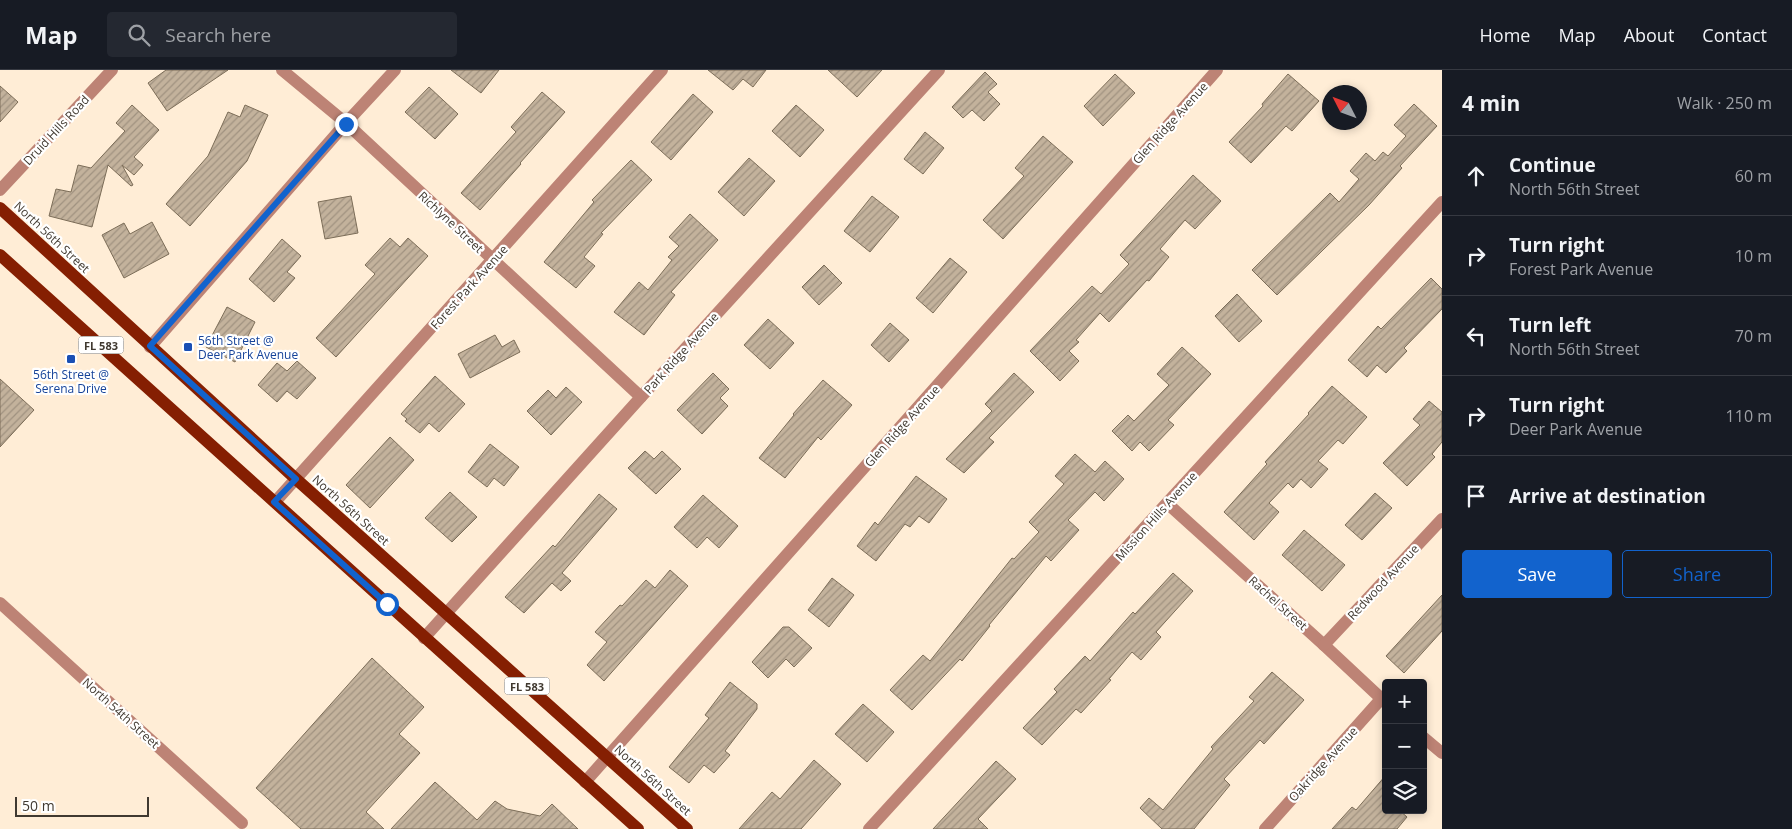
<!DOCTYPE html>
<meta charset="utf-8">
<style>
body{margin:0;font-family:"Open Sans",sans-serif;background:#242831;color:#f1f3f6}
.controls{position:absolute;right:15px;bottom:15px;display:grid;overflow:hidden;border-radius:5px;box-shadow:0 2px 8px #0003}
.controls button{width:45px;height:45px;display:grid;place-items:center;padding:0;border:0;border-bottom:1px solid #363941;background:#171b24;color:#f1f3f6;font:25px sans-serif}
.compass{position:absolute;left:1322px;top:15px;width:45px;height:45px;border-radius:50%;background:#171b24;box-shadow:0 2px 8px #0003;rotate:312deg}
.scale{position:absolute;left:15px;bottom:12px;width:134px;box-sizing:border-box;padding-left:5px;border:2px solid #403930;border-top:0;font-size:14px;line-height:18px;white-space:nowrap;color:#403930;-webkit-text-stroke:4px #fff;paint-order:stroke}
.stop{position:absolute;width:15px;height:15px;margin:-11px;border:4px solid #1263cd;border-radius:50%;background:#fff}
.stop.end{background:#1263cd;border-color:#fff;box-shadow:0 1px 5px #0008}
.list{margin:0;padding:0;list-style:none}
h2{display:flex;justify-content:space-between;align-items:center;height:65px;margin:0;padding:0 20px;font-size:21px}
h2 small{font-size:16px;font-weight:400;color:#9ea1a6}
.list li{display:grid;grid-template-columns:32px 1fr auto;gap:15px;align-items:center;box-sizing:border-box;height:80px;padding:0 20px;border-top:1px solid #363941}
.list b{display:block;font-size:19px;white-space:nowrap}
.list p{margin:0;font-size:16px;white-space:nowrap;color:#9ea1a6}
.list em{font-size:16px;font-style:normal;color:#9ea1a6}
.actions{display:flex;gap:10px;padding:15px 20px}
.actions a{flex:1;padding:11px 0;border:1px solid #1263cd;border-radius:5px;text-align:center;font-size:18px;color:#1263cd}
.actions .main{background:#1263cd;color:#fff}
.icon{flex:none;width:28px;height:28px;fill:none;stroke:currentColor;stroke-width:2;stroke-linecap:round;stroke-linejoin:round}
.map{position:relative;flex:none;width:1442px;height:759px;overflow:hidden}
header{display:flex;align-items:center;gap:30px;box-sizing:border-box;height:70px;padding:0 25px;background:#171b24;border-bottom:1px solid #363941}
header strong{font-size:24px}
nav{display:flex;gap:28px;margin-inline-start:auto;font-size:18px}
.search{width:350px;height:45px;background:#242831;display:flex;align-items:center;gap:12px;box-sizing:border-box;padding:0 18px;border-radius:5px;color:#9ea1a6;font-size:19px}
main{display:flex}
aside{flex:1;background:#171b24}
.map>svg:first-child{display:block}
.building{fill:url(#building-hatch);stroke:#7c6d58}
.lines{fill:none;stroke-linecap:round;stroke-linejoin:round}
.minor{stroke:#bd8375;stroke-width:12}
.major{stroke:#851f02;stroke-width:12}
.route{stroke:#1263cd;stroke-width:6}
.transit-dot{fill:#1a4fb4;stroke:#fff;stroke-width:2}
.labels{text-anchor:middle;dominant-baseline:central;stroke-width:4.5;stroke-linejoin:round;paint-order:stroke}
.shield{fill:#fff;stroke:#79746e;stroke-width:1}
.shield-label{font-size:11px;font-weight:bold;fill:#403930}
.street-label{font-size:12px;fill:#403930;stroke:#fff}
.transit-label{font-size:12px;fill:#164399;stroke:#fff;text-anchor:start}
</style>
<header>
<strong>Map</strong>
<div class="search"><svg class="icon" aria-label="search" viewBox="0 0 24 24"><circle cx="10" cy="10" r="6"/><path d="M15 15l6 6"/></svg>Search here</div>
<nav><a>Home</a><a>Map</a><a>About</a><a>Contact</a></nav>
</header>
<main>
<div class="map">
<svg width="1442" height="759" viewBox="0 0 1442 759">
<defs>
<pattern id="building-hatch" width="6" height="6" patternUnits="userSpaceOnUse" patternTransform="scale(1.25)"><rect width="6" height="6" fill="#c3b29c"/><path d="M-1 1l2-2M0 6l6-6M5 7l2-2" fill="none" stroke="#a09280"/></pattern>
</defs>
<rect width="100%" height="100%" fill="#ffedd6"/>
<!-- building -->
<g class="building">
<polygon points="166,0 228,0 167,41 148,13"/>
<polygon points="451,0 499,0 481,23"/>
<polygon points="708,0 766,0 753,17 743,9 733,20"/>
<polygon points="828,0 882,0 857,27"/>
<polygon points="985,2 997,14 988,22 1000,34 984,51 972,40 963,48 952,37"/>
<polygon points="1115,4 1135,23 1103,56 1084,36"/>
<polygon points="1288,4 1319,31 1292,61 1286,56 1251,93 1229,72 1263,36 1262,34"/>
<polygon points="0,16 18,32 0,52"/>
<polygon points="429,17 458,44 435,69 405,42"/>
<polygon points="542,22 565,42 520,93 521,94 480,140 461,123 516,62 511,57"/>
<polygon points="693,24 713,42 671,90 651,72"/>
<polygon points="1414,34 1437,56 1400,96 1402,98 1369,135 1277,225 1252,200 1330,123 1339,132 1359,109 1350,101 1366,83 1375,91 1383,82 1388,86 1406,66 1394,55"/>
<polygon points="132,35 159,60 134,87 143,95 134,105 122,95 133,115 131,116 108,95 92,157 49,146 56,119 71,122 78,95 91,98 125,61 116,53"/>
<polygon points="245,35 268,45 247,91 190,156 166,134 208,86 228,42 240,47"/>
<polygon points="796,35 824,60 800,87 772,61"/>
<polygon points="925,62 944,78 923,104 904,89"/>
<polygon points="1043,66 1073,92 1003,169 983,150 1024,106 1015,98"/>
<polygon points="749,88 775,111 744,146 718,122"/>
<polygon points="631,90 652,110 601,163 603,164 584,187 595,196 576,218 544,192 594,132 592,130"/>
<polygon points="1193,105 1221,131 1195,159 1185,150 1160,179 1169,187 1149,211 1147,210 1109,252 1100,243 1076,270 1079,272 1069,281 1079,291 1060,311 1030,281 1092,216 1101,224 1129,194 1120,185"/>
<polygon points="351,126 358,163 325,169 318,132"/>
<polygon points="872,126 899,147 870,182 844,161"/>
<polygon points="690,144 718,170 671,222 675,225 644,265 614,242 639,212 648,220 672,190 668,187 679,176 669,167"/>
<polygon points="152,152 169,184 124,208 102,165 124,153 130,164"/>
<polygon points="390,168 400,177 408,168 428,186 336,287 316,268 375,204 365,195"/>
<polygon points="282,169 301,186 287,202 295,208 274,232 249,209"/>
<polygon points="950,188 967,202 933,243 916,228"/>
<polygon points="824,195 842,213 819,235 802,217"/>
<polygon points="1431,208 1442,219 1442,239 1404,278 1407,281 1386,303 1377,295 1367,307 1348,290 1378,256 1381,259"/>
<polygon points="1237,224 1262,251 1239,272 1215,246"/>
<polygon points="227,237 255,252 235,292 206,277"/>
<polygon points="768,249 794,273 770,299 744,275"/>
<polygon points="890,253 909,270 889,292 871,275"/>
<polygon points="495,265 502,277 514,270 520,282 470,308 458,284"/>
<polygon points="1182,277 1211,304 1168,350 1174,355 1149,381 1140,372 1132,381 1112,361 1128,345 1134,351 1169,315 1157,304"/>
<polygon points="297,291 316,308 297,329 287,321 277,332 258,315 277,293 287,301"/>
<polygon points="713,303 729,319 720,328 728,336 702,364 677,340"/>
<polygon points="1014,303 1034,322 989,368 994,372 964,403 946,389 992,341 985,334"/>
<polygon points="435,306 465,334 439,362 429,353 420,363 405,351 407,349 401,344"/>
<polygon points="0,309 34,340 0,377"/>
<polygon points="823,310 852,335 821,370 818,367 785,408 759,388 794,345 793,344"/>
<polygon points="1332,316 1367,347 1343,374 1338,370 1318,391 1328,399 1311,418 1301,409 1293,418 1288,413 1269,433 1279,442 1254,470 1224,442 1267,394 1265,392 1309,344 1308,343"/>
<polygon points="566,317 582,332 551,365 527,341 548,320 556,328"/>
<polygon points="1429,331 1442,342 1442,372 1432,384 1435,387 1407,416 1383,393 1420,355 1413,349"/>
<polygon points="390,367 414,390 370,438 346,415"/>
<polygon points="490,374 519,397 504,416 494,408 487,417 468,402"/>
<polygon points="645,381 654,389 662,381 681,399 656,424 628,398"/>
<polygon points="1075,384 1095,402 1105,391 1124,409 1104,431 1095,422 1068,450 1079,460 1051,491 1046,486 989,555 990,556 962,591 960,589 912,640 890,620 923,585 930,591 1012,488 1014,489 1039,462 1029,452 1064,414 1055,406"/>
<polygon points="916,406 947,429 929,453 919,446 910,457 905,454 876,491 857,476 875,452 878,455"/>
<polygon points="450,422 477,447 452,472 425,448"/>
<polygon points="1375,423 1392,438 1362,470 1345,455"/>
<polygon points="599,424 617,439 562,503 571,511 561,521 552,513 524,543 505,527 553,475 555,477"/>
<polygon points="703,425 738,456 719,478 707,467 697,478 674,457"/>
<polygon points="1304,460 1345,495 1322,521 1282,485"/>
<polygon points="670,500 688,516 604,611 587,595 607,572 595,562 620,535 622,536 646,510 655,518"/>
<polygon points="1173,503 1193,521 1156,562 1161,567 1141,590 1132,582 1109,609 1111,610 1081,643 1076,639 1042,675 1023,658 1057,622 1054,619 1085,586 1090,591 1133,542 1135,544"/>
<polygon points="832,508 854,525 829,557 808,540"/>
<polygon points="1442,525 1442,561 1404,603 1386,586"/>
<polygon points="783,557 789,557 812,578 794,597 786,589 768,608 752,592"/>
<polygon points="372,588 424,637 399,664 420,683 366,742 384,759 301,759 256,718"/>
<polygon points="1272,602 1304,630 1264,674 1260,670 1224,709 1230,715 1194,759 1162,759 1140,738 1149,728 1163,740 1213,679 1211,677 1254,631 1249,627"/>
<polygon points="730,612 757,634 757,639 725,681 730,685 714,703 704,695 689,713 669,697 709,648 705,645"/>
<polygon points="863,634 894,662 867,692 835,664"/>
<polygon points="814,690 841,714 801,759 739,759 772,722 780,729"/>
<polygon points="996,691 1016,709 978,749 988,759 933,759"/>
<polygon points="1386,705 1386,740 1399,740 1407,747 1397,759 1332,759 1352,737 1356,740"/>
<polygon points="435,712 477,750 495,731 507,739 540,746 552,734 578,759 391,759"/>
</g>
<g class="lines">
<!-- minor -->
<g class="minor">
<polyline points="282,0 346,53 641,327"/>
<polyline points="0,120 112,0"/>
<polyline points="150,277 346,53 395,0"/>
<polyline points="275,432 662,0"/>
<polyline points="1168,434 1324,575 1386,633"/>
<polyline points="0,533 242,753"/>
<polyline points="424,568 641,327 939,0"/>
<polyline points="1324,575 1442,449"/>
<polyline points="1423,667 1442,683"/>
<polyline points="585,712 1217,0"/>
<polyline points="869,759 1442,132"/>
<polyline points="1265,759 1381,629"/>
</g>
<!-- major -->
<g class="major">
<polyline points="0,138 296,409 687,759"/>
<polyline points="0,185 638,759"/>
</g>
</g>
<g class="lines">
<!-- route -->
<polyline class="route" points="346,54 150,276 296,409 274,432 387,534"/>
</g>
<!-- markers -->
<g class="transit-dot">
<rect x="183" y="272" width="10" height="10" rx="2.5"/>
<rect x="66" y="284" width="10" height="10" rx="2.5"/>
</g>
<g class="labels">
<!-- shield labels -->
<g class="shield">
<rect x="78.5" y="266.5" width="45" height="17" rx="4"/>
<rect x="504.5" y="607.5" width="45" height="17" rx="4"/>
</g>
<g class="shield-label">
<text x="101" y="275">FL 583</text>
<text x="527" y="616">FL 583</text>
</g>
<!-- street labels -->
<g class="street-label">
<text transform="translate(1170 53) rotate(-48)">Glen Ridge Avenue</text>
<text transform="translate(56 60) rotate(-47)">Druid Hills Road</text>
<text transform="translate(451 152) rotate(43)">Richlyne Street</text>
<text transform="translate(52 167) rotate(43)">North 56th Street</text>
<text transform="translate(469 217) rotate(-48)">Forest Park Avenue</text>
<text transform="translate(681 283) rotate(-48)">Park Ridge Avenue</text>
<text transform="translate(902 356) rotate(-48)">Glen Ridge Avenue</text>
<text transform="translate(351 440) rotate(42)">North 56th Street</text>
<text transform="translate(1156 446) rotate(-48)">Mission Hills Avenue</text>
<text transform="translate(1383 512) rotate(-47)">Redwood Avenue</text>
<text transform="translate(1278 533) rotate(42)">Rachel Street</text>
<text transform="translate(121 643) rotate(42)">North 54th Street</text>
<text transform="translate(1323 694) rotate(-48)">Oakridge Avenue</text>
<text transform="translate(653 710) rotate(42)">North 56th Street</text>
</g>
<!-- transit labels -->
<g class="transit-label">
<text x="198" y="270">56th Street @<tspan x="198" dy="14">Deer Park Avenue</tspan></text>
<text x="71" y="304" text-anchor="middle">56th Street @<tspan x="71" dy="14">Serena Drive</tspan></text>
</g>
</g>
</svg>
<div class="controls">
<button>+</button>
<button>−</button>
<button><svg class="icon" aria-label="layers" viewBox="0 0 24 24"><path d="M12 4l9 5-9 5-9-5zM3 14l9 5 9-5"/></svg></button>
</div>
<svg class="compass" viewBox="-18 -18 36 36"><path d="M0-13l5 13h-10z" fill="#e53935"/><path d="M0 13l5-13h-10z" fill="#9ea1a6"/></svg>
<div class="scale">50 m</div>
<div class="stop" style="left:387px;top:534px"></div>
<div class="stop end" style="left:346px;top:54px"></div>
</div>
<aside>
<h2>4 min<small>Walk · 250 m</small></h2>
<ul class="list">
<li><svg class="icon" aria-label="ahead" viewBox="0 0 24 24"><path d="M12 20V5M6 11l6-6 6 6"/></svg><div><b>Continue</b><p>North 56th Street</p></div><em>60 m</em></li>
<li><svg class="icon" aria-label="right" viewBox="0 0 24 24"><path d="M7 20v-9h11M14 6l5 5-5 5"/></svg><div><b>Turn right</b><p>Forest Park Avenue</p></div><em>10 m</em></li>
<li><svg class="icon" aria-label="left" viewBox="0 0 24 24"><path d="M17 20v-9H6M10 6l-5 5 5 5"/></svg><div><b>Turn left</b><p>North 56th Street</p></div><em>70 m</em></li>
<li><svg class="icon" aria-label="right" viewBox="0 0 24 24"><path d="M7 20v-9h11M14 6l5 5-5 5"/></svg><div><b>Turn right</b><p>Deer Park Avenue</p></div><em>110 m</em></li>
<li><svg class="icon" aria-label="arrive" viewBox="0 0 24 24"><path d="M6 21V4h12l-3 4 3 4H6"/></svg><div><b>Arrive at destination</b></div></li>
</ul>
<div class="actions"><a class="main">Save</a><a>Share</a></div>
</aside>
</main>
